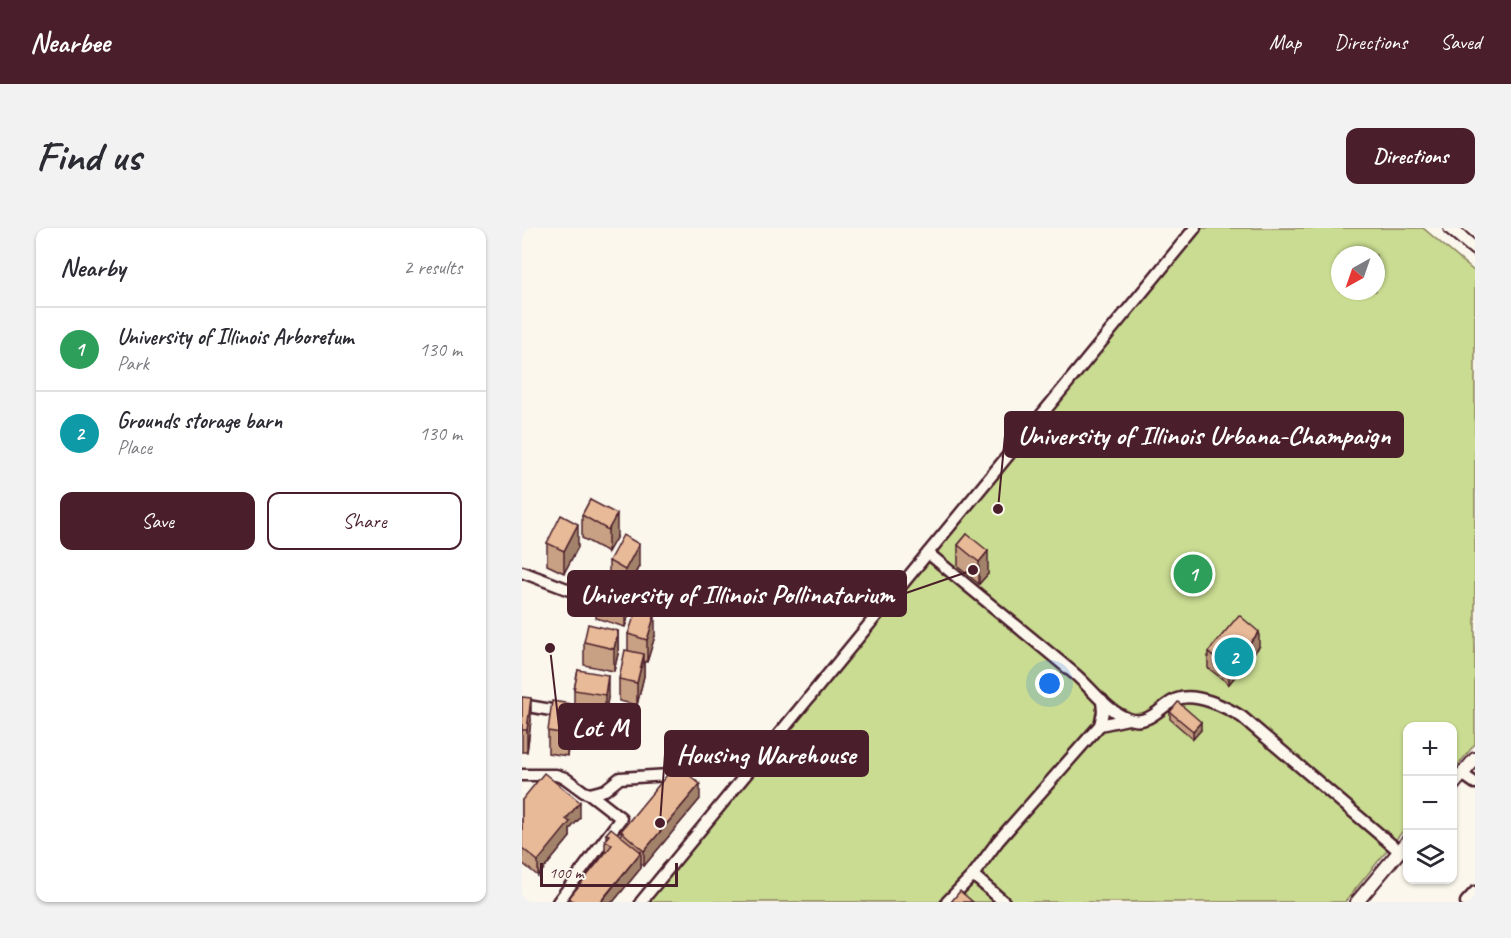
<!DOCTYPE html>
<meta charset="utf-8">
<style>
body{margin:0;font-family:Caveat,sans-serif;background:#f2f2f3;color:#2b2b33}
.controls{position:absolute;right:18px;bottom:18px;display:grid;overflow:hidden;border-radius:12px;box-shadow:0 2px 4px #0004}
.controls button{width:54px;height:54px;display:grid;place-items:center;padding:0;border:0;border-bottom:2px solid #e1e1e2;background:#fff;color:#2b2b33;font:30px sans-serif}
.compass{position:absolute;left:809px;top:18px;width:54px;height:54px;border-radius:50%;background:#fff;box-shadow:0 2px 4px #0004;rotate:220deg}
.scale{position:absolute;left:18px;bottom:15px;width:138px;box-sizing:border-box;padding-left:6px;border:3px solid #4a1f2b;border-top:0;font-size:16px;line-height:21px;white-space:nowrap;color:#4a1f2b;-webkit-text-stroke:4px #fbf7ec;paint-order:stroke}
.you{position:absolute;left:528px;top:456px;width:21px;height:21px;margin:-15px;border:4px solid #fff;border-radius:50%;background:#1a73e8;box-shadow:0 0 0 9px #1a73e833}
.badge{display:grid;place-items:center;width:39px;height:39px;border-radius:50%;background:#4a1f2b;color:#fff;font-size:20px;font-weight:700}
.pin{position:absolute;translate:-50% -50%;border:3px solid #fff;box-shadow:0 2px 6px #0006}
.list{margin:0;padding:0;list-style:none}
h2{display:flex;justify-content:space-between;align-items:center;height:78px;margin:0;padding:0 24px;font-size:26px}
h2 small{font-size:20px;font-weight:400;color:#7c7c81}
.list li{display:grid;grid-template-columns:39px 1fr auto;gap:18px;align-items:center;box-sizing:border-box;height:84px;padding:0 24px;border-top:2px solid #e1e1e2}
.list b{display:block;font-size:22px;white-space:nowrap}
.list p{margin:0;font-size:20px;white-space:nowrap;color:#7c7c81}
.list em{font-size:20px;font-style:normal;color:#7c7c81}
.actions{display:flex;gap:12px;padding:18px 24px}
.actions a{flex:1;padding:14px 0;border:2px solid #4a1f2b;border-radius:12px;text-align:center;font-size:21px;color:#4a1f2b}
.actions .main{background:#4a1f2b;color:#fff}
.icon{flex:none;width:33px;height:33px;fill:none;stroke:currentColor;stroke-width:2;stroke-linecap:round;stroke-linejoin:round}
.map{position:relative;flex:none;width:953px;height:674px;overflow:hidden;border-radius:12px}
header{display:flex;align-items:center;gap:36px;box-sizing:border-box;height:84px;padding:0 30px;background:#4a1f2b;color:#fff}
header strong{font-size:28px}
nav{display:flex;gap:33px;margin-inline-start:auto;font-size:21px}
.intro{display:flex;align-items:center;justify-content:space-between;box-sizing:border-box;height:144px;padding:0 36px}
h1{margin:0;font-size:42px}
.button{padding:15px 27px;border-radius:12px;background:#4a1f2b;color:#fff;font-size:21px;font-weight:700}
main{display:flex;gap:36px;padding:0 36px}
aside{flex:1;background:#fff;border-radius:12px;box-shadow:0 2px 4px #0004}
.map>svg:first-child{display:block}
.green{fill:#c9dc91;stroke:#8a7e5e;stroke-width:1.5;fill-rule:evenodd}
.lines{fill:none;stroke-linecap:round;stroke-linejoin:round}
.minor-casing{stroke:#4a1f2b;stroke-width:15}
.major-casing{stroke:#4a1f2b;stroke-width:16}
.minor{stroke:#fbf7ec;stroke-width:10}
.major{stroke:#fbf7ec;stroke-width:12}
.wall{fill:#c8a083;stroke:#4a1f2b;stroke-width:1.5}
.shaded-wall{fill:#a2826a;stroke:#4a1f2b;stroke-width:1.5}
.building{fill:#e8ba98;stroke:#4a1f2b;stroke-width:1.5}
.leader{fill:none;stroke:#4a1f2b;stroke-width:2}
.callout-dot{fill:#4a1f2b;stroke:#fbf7ec;stroke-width:2}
.callout{fill:#4a1f2b;stroke:#4a1f2b;stroke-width:2}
.callout-label{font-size:27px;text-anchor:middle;font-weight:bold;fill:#fff}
</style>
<header>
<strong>Nearbee</strong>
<nav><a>Map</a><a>Directions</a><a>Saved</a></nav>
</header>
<div class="intro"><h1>Find us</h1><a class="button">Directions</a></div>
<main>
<aside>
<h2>Nearby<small>2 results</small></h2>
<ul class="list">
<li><span class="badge" style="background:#2e9e5b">1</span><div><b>University of Illinois Arboretum</b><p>Park</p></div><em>130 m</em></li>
<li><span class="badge" style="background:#0f9aa8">2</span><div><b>Grounds storage barn</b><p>Place</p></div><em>130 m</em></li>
</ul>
<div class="actions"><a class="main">Save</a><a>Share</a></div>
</aside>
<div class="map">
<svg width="953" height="674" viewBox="0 0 953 674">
<rect width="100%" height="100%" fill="#fbf7ec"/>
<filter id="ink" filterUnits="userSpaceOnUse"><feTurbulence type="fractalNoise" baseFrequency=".0167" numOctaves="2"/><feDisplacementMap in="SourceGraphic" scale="12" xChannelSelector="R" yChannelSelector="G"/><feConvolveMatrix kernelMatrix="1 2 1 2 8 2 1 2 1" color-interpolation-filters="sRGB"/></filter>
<g filter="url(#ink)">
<!-- green -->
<path class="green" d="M 673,0 L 901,0 L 953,44 L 953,516 L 931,543 L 930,499 L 886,499 L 885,598 L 823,674 L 117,674 ZM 818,27 L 854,27 L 854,63 L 818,63 Z"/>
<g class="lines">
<!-- minor casing -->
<g class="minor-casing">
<g id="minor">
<path d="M 406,325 C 455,366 505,406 554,447 C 570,461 586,484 607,491 C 628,498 639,477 655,471 C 674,464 704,479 720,489 L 877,623"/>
<polyline points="0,344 58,366"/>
<polyline points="0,477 29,482"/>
<polyline points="578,497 606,491"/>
<polyline points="940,546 953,555"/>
<polyline points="0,547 34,547 43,550 62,564 68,566 83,562 98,550 147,547 156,540"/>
<polyline points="451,647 482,674"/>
<polyline points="36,674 99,590 68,566"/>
<path d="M 119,674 C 305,451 487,224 673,0"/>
<polyline points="425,674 451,647 476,613 578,497 581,484 580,472"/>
<polyline points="944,674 953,664"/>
</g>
</g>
<!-- major casing -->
<g class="major-casing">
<g id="major">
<polyline points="928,0 953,21"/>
<polyline points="930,558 953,531"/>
<polyline points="835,674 886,613"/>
</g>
</g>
<!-- minor -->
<use href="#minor" class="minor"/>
<!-- major -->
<use href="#major" class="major"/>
</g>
<!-- wall -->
<g class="wall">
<polygon points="68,272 95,308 86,324 60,310 60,287"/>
<polygon points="445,306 466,346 457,356 436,339 436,317"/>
<polygon points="25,315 56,319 42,345 25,337"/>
<polygon points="87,333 117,338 107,358 108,381 103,399 74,390 74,367 87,352"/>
<polygon points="96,403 96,426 92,443 62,437 62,414"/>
<polygon points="106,406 133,408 125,434 122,434 122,448 115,477 97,473 97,451 106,422"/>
<polygon points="737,419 707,456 686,440 686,424"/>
<polygon points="56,442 86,469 83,490 52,484 52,462"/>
<polygon points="0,469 9,492 5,524 0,524"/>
<polygon points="648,484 679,502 671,511 648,491"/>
<polygon points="49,498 45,528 26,525 26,503"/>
<polygon points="178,571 122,638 119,635 119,640 91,674 47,674 47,670 83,625 83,612 84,610 84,606 99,609 99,603"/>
<polygon points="0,572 58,590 48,601 48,609 16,648 0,635"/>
</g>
<!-- shaded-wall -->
<g class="shaded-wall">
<polygon points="95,286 95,308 86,324 86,302"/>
<polygon points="56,296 56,319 42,345 42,323"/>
<polygon points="117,316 117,338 103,364 103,342"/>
<polygon points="466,323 466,346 457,356 457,334"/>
<polygon points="108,359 108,381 103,399 103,377"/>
<polygon points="133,386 133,408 125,434 125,412"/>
<polygon points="96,403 96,426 92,443 92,421"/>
<polygon points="737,404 737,419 707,456 707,441"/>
<polygon points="122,426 122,448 115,477 115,455"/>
<polygon points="86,447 86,469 83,490 83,467"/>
<polygon points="9,470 9,492 5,524 5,502"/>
<polygon points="49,476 49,498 45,528 45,506"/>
<polygon points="679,494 679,502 671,511 671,503"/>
<polygon points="178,556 178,571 122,638 122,623"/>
<polygon points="58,574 58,590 48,601 48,609 16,648 16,633 44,591"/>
<polygon points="119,624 119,640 91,674 79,674"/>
</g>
<!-- building -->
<g class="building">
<polygon points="68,272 95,286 86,302 60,287"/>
<polygon points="39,287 56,296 42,323 25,315"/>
<polygon points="445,306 466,323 457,334 436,317"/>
<polygon points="101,307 117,316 103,342 87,333"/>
<polygon points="115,380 133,386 125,412 106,406"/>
<polygon points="717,387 737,404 707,441 686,424"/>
<polygon points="66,396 96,403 92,421 62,414"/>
<polygon points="103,422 122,426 115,455 97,451"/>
<polygon points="56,442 86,447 83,467 52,462"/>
<polygon points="0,469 9,470 5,502 0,502"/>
<polygon points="30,473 49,476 45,506 26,503"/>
<polygon points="656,474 679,494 671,503 648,484"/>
<polygon points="154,536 178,556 122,623 99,603"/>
<polygon points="22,545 58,574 44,591 48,594 16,633 0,620 0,572"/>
<polygon points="89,600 119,624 79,673 80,674 53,674 47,670 90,617 83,612 87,607 84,606"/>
<polygon points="438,663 451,674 429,674"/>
</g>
</g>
<!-- callouts -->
<path class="leader" d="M476 281L483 207M451 342L384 365M28 420L37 499M138 595L143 526"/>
<g class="callout-dot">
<circle cx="476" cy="281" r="6"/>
<circle cx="451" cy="342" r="6"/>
<circle cx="28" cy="420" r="6"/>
<circle cx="138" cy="595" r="6"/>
</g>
<g class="callout">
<rect x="483" y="184" width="398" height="45" rx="6"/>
<rect x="46" y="343" width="338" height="45" rx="6"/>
<rect x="37" y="476" width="81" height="45" rx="6"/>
<rect x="143" y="503" width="203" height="45" rx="6"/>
</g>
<g class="callout-label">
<text x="682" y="216">University of Illinois Urbana-Champaign</text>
<text x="215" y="375">University of Illinois Pollinatarium</text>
<text x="78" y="508">Lot M</text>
<text x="244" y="535">Housing Warehouse</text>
</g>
</svg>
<div class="controls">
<button>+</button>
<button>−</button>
<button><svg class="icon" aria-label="layers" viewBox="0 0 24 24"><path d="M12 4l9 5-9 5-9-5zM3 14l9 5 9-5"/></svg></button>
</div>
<svg class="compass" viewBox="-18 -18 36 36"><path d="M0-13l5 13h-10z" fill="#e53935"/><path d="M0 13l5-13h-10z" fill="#7c7c81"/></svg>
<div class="scale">100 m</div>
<div class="you"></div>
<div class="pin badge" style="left:671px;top:346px;background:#2e9e5b">1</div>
<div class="pin badge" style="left:712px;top:429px;background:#0f9aa8">2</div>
</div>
</main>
